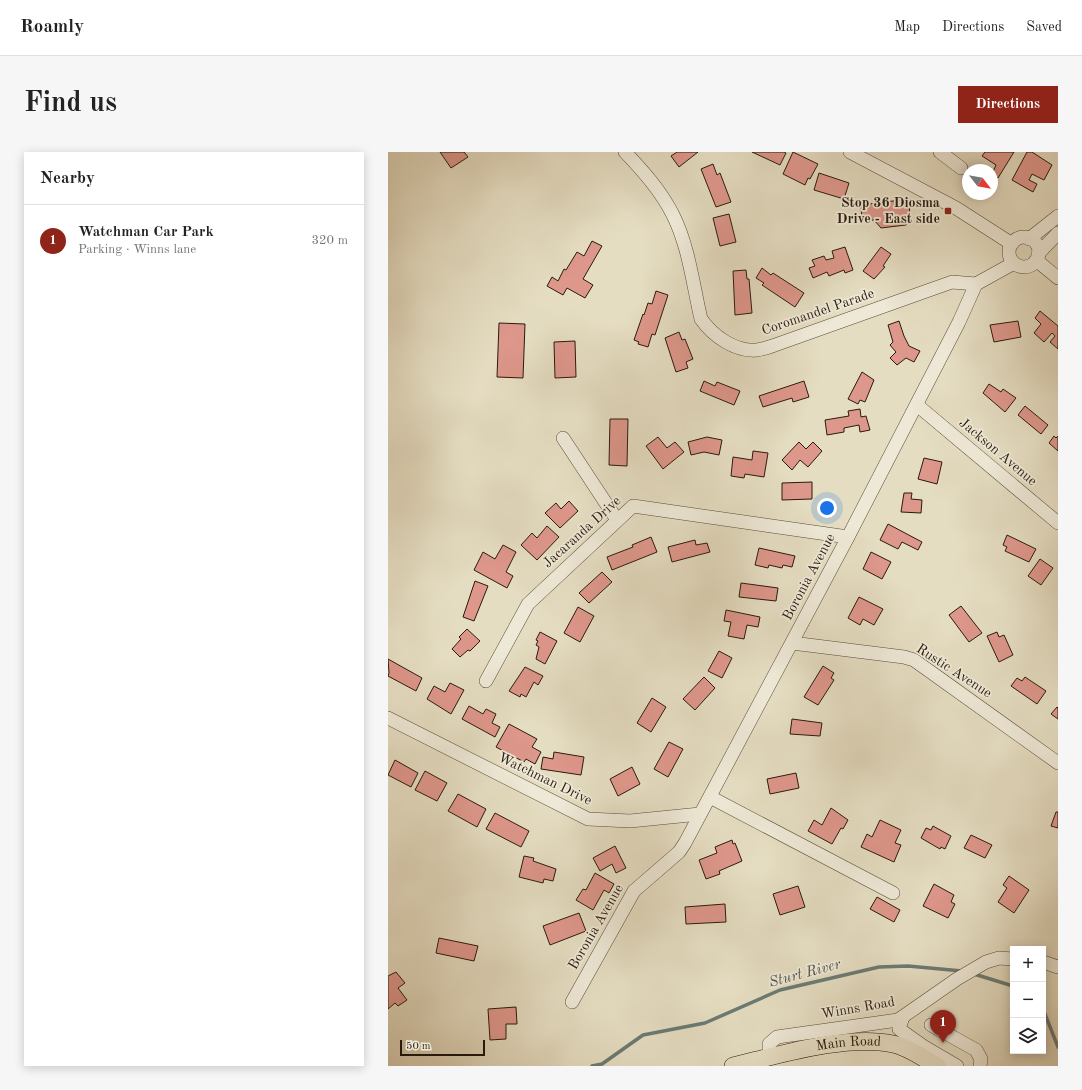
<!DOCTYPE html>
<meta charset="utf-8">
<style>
body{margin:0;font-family:"Old Standard TT",serif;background:#f6f6f6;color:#222}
.controls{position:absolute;right:12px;bottom:12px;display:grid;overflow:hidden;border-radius:0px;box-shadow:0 2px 10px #0003}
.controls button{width:36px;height:36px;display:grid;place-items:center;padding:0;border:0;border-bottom:1px solid #e0e0e0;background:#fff;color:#222;font:20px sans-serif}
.compass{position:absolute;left:574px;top:12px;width:36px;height:36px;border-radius:50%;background:#fff;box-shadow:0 2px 10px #0003;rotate:121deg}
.scale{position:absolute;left:12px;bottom:10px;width:85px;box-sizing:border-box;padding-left:4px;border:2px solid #2a1a0e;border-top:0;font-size:11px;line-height:14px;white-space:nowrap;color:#2a1a0e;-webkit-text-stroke:3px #eee9d7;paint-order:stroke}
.you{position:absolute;left:439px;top:356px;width:14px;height:14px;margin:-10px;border:3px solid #fff;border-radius:50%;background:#1a73e8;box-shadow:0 0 0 6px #1a73e833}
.badge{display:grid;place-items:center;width:26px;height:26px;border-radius:50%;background:#8f2418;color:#fff;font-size:13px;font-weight:700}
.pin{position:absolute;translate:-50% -33px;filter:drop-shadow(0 1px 2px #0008)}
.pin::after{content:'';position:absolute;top:21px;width:14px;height:12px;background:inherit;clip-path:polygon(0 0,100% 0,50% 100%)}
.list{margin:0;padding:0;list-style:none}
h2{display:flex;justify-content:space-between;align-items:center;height:52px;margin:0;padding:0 16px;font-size:17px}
h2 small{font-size:13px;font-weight:400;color:#767676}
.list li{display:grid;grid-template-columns:26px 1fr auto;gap:12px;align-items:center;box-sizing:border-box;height:72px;padding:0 16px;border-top:1px solid #e0e0e0}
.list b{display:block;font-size:15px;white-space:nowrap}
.list p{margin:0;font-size:13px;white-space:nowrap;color:#767676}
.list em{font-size:13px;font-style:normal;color:#767676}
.icon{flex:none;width:22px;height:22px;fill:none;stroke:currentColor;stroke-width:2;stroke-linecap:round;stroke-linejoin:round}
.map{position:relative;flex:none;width:670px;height:914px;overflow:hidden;border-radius:0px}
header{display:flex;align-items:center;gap:24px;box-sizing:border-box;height:56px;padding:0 20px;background:#fff;border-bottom:1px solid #e0e0e0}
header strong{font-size:19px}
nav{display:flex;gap:22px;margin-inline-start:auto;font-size:14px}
.intro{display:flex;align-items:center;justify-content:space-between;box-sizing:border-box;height:96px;padding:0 24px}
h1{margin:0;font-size:28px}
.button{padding:10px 18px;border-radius:0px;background:#8f2418;color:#fff;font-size:14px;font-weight:700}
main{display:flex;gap:24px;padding:0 24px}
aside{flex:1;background:#fff;border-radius:0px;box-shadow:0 2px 10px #0003}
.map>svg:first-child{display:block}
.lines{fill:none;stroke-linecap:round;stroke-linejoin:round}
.stream{stroke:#6b7b74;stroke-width:3.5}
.building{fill:#de978b;stroke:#2a1a0e}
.minor-casing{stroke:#594b3b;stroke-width:14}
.major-casing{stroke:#2a1a0e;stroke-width:18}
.minor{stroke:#eee9d7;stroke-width:13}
.major{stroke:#e5ddc2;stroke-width:17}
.poi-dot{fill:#8f2418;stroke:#eee9d7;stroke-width:1.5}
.labels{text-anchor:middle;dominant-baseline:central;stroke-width:3.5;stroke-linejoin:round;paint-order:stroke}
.poi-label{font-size:14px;font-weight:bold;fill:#2a1a0e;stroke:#eee9d7;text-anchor:end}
.street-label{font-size:14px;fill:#2a1a0e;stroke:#eee9d7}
.water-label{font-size:15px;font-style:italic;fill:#50524a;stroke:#eee9d7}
</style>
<header>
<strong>Roamly</strong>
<nav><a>Map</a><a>Directions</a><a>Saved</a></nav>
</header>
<div class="intro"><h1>Find us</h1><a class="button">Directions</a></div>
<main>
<aside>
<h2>Nearby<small></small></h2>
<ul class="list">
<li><span class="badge">1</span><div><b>Watchman Car Park</b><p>Parking · Winns lane</p></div><em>320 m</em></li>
</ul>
</aside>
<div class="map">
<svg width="670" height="914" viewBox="0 0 670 914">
<rect width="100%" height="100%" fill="#e5ddc2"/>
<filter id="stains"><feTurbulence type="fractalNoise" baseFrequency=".005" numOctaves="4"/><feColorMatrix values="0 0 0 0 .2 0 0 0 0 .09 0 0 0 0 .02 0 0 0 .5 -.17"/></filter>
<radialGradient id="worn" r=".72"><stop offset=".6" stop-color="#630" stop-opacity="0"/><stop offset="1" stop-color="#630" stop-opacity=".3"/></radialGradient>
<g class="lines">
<!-- stream -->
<g class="stream">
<polyline points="586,822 625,834"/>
<polyline points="655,857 670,895"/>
<polyline points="204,914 214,912 255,883 317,871 392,838 491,815 520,814 574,819"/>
</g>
</g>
<!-- building -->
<g class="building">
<polygon points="52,0 76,0 80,5 63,16"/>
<polygon points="289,0 310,0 291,15 283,4"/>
<polygon points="364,0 396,0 398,1 392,13"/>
<polygon points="405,0 430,12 422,27 420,26 417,33 395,22"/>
<polygon points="597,0 626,0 610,26 604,22 608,13 594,4"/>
<polygon points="639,0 644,0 664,13 656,28 644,22 641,28 649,32 645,40 624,28"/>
<polygon points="325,12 329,23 332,21 343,50 328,55 313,17"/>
<polygon points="431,21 461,31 456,47 426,38"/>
<polygon points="521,47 522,67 518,67 518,73 493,76 486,68 474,69 473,53"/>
<polygon points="341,62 348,90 332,94 325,66"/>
<polygon points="204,89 214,94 195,127 205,133 197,146 179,136 175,143 159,134 164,125 170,129 176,117 178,118 189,100 196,104"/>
<polygon points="457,95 465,118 457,121 456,118 441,124 439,120 425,126 421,116 427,114 424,108 436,104 438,108 446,106 444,99"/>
<polygon points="493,95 503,102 495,114 497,115 486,127 475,119"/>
<polygon points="374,116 383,123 385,121 416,141 407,155 374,133 376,131 368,126"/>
<polygon points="358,118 359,127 361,127 364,161 347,163 345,119"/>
<polygon points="268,139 280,143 267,183 264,182 260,195 250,192 251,190 246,188 255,162 256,163 260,151 264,152"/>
<polygon points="652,159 670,174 670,197 662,190 667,184 664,181 656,190 646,181 653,172 647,166"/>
<polygon points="511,169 516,184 521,194 532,199 526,210 518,206 509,213 502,206 508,200 502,193 505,190 500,173"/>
<polygon points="630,169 633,185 606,190 602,173"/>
<polygon points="111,171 137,172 135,226 109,225"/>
<polygon points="291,180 294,188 297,187 305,207 298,210 300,216 288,220 277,186"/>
<polygon points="187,189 188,225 167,226 166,190"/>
<polygon points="474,220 486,228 477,250 472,248 470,252 460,247"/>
<polygon points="316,229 327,234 329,230 352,239 346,253 312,239"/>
<polygon points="416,229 421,245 405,250 404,246 375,255 371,244"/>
<polygon points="601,232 613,240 615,237 628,246 617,260 595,241"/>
<polygon points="637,254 660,273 653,282 630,263"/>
<polygon points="472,257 473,265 478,264 482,278 472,280 471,273 456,276 456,280 439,283 437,268 461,264 460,259"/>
<polygon points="222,267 240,267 239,314 221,313"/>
<polygon points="666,284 668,286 670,284 670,299 661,291"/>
<polygon points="270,285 279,296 287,290 296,300 275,317 258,294"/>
<polygon points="319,285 334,288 331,303 316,300 303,303 300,290"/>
<polygon points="411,290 418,297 425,290 434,299 420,315 412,308 404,318 394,308"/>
<polygon points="365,299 380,301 376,325 357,322 356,326 343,324 345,305 364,308"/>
<polygon points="536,306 554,310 549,332 530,327"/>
<polygon points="424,330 424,347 394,348 394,331"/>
<polygon points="516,341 524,341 523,347 534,348 533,361 513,360"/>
<polygon points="181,349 190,359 172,376 157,361 168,351 173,357"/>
<polygon points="500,372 534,390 530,398 514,390 510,397 492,388"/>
<polygon points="159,374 171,385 149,408 133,393 144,381 149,386"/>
<polygon points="619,383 648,397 641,410 617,399 619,395 615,393"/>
<polygon points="263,385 269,400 224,418 219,405 245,395 244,393"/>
<polygon points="307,388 308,393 319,391 322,400 284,410 280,395"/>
<polygon points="115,393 128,400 118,420 125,424 119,436 86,418 95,400 107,407"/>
<polygon points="371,396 407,404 404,415 395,413 394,416 381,413 380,416 367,413"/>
<polygon points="483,400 503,410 494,427 475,417"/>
<polygon points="652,407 665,416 653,433 640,424"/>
<polygon points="214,420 224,430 201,451 191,441"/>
<polygon points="87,429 100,434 86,469 75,465"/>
<polygon points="353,431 390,436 388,449 351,445"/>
<polygon points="471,445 495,457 486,473 475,467 472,473 460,466"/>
<polygon points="573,454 594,481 581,490 561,463"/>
<polygon points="190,455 206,464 192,490 176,481"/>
<polygon points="338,458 372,465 370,475 359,473 356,487 340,484 343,470 336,469"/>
<polygon points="79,477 92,489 82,499 80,498 72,505 64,497 73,487 71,485"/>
<polygon points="152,480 169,489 157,512 148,507 151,495 148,493 150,489 148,488"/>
<polygon points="609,480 611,485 616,483 625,503 611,510 599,484"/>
<polygon points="331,499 344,506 334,526 320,519"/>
<polygon points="0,507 34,526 28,539 0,524 1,521"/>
<polygon points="435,514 446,521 443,526 446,528 430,553 416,545"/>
<polygon points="137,515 155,524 150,533 146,530 138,545 133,542 132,545 121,539"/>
<polygon points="316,525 327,536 307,558 295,547"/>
<polygon points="637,525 658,539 649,552 623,534 629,526 634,529"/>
<polygon points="62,531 76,538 63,562 39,547 46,534 57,540"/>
<polygon points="264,546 278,555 263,580 249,571"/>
<polygon points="81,554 95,562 98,557 108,562 104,571 112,575 107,585 74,567"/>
<polygon points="669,555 670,556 670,567 663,562"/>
<polygon points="404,567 434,571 432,584 402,582"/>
<polygon points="121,572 149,587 144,595 153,600 147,612 138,607 136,610 108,595"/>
<polygon points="281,590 295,597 280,625 266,617"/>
<polygon points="166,600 196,605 193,623 153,617 155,605 165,607"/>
<polygon points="7,608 30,621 23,635 0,623"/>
<polygon points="244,615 252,632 230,644 222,627"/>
<polygon points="37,619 59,631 49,649 27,638"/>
<polygon points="408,621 411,636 382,642 379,627"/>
<polygon points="70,642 98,657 89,675 60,659"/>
<polygon points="443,656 460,668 455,677 453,676 444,692 420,679 426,668 434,673"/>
<polygon points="668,660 670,660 670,676 663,674"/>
<polygon points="107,661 141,679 133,695 98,677"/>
<polygon points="492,668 513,678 507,691 513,693 506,710 473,695 479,682 484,685"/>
<polygon points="545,674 563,684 557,697 553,695 552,697 533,686 538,676 543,678"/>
<polygon points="583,683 604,693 597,706 576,696"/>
<polygon points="344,688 345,692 347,691 354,709 331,719 332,722 318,727 311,708 329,701 327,695"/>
<polygon points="227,694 238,716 228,721 224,712 212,719 205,706"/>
<polygon points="136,704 146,706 145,709 168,717 165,729 156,727 155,731 131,725"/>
<polygon points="207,721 226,732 221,741 216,738 205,758 188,748 195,737 198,738"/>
<polygon points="621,724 641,738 626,761 610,750 619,736 615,733"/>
<polygon points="546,732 566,743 563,750 567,752 560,766 535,754"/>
<polygon points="410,734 417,755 392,763 385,742"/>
<polygon points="489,745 512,758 506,770 482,757"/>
<polygon points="337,752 338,770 298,772 297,755"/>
<polygon points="191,761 198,779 162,793 155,774"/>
<polygon points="51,786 90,794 86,809 48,801"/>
<polygon points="8,820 17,831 10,836 19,848 10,854 7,851 0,857 0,824"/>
<polygon points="128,855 129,872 118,872 118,887 102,888 100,857"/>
</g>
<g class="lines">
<!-- minor casing -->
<g class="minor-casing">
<g id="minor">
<path d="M 237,0 C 255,19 273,39 285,63 C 301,95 305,133 313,167 C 325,184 347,200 369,198 C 375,197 382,195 387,193 L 564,130 L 588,132 L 626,111"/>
<polyline points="462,0 568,56 624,92"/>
<polyline points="552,0 573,16"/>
<circle cx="636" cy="100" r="15"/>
<polyline points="641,87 670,64"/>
<polyline points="650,102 670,81"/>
<polyline points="648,108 670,126"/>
<polyline points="529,253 670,371"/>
<polyline points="175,286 229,368"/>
<polyline points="404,491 516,505 526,508 670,611"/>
<polyline points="98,529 140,452 245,354 460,385"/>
<polyline points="0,566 200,667 242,669 312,662"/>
<polyline points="322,645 505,741"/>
<polyline points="655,810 670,815"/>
<polyline points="184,850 246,739 291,700 297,691 460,385 571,170 588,132"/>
<polyline points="515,865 511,877 535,894 569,914"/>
<polyline points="543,873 588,898 593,907 592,914"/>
<polyline points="381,905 381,892 389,885 510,868 569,827 598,810 611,806 625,807"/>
</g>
</g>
<!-- major casing -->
<g class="major-casing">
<g id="major">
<path id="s1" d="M 345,914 C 391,903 459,882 505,892 C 520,895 535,906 549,914"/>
</g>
</g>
<!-- minor -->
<use href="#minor" class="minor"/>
<!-- major -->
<use href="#major" class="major"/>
</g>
<!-- markers -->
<rect class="poi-dot" x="556" y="55" width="8" height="8" rx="2"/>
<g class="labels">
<!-- poi labels -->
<g class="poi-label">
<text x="552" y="51">Stop 36 Diosma<tspan x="552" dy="16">Drive - East side</tspan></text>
</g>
<!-- street labels -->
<g class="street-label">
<text transform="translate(430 160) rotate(-19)">Coromandel Parade</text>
<text transform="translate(610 300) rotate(40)">Jackson Avenue</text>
<text transform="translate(194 380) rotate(-42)">Jacaranda Drive</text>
<text transform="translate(421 425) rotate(-62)">Boronia Avenue</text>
<text transform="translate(566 519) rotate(33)">Rustic Avenue</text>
<text transform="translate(157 627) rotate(26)">Watchman Drive</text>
<text transform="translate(208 775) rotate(-60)">Boronia Avenue</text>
<text transform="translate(470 856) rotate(-10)">Winns Road</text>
<text stroke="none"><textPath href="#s1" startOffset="118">Main Road</textPath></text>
</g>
<!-- water labels -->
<g class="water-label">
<text transform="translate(417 822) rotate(-15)">Sturt River</text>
</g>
</g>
<rect width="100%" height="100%" filter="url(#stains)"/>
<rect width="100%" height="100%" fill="url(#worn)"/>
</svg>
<div class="controls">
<button>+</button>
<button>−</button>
<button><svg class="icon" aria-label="layers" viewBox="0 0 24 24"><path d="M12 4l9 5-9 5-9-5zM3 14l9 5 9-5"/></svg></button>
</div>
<svg class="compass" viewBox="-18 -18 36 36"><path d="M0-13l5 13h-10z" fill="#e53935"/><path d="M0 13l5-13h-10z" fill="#767676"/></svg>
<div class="scale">50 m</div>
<div class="you"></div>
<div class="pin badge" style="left:555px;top:891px">1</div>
</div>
</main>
